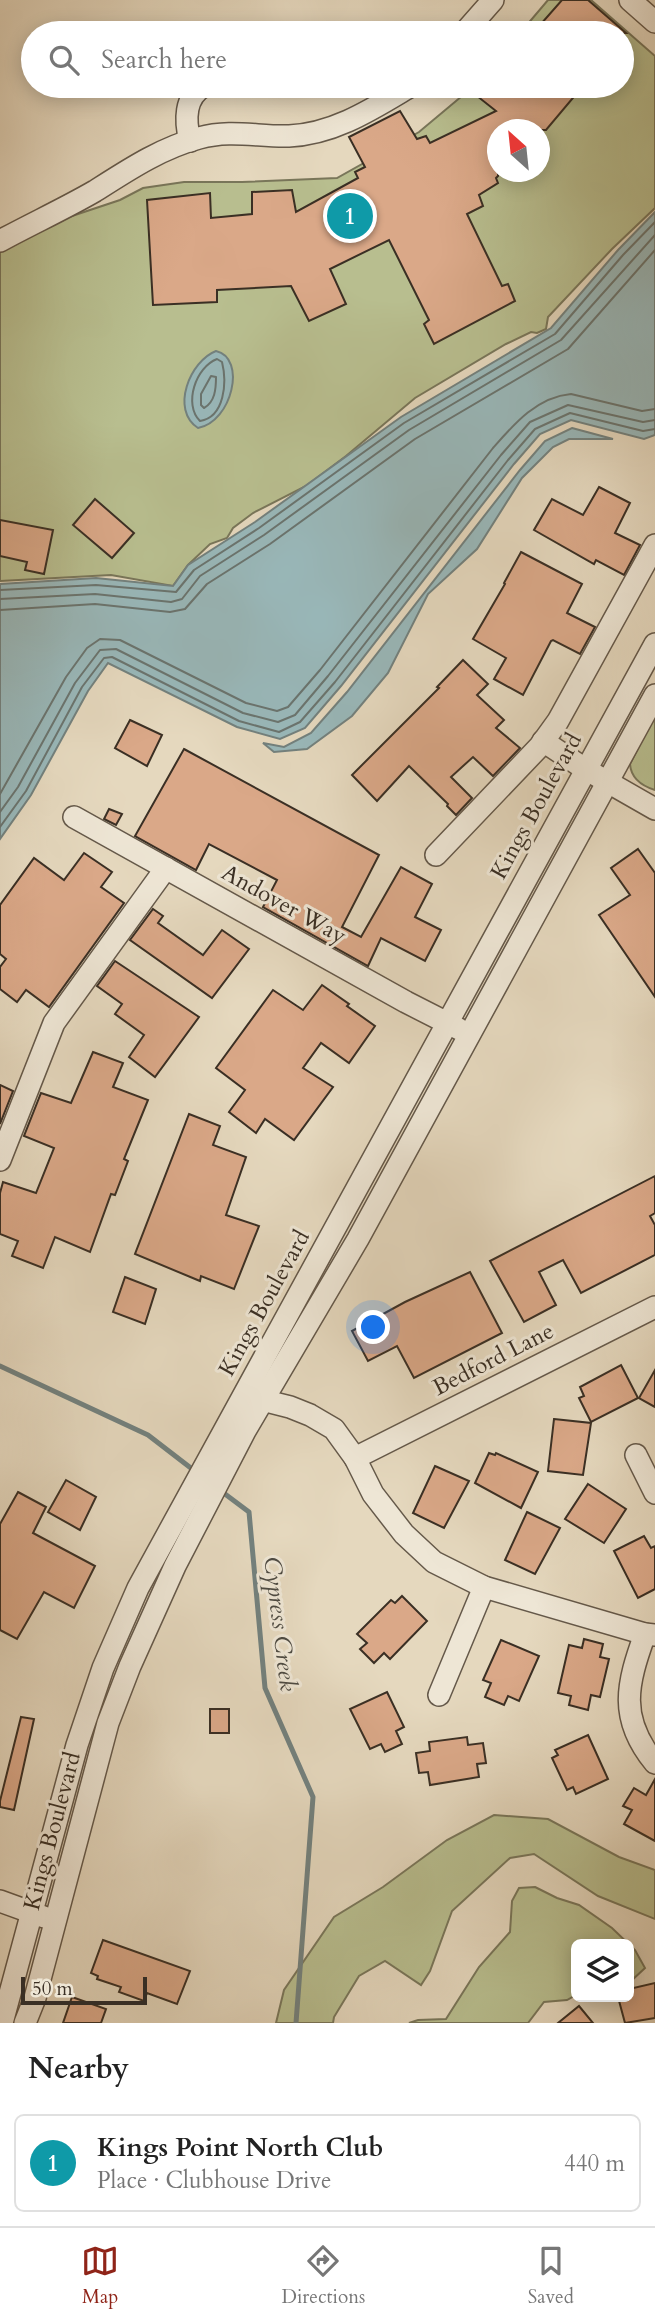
<!DOCTYPE html>
<meta charset="utf-8">
<style>
body{margin:0;font-family:Cardo,serif;background:#f6f6f6;color:#222}
.controls{position:absolute;right:21px;bottom:21px;display:grid;overflow:hidden;border-radius:10px;box-shadow:0 4px 18px #0003}
.controls button{width:63px;height:63px;display:grid;place-items:center;padding:0;border:0;border-bottom:2px solid #e0e0e0;background:#fff;color:#222;font:35px sans-serif}
.compass{position:absolute;left:487px;top:119px;width:63px;height:63px;border-radius:50%;background:#fff;box-shadow:0 4px 18px #0003;rotate:333deg}
.scale{position:absolute;left:21px;bottom:18px;width:126px;box-sizing:border-box;padding-left:7px;border:4px solid #3a2f24;border-top:0;font-size:19px;line-height:24px;white-space:nowrap;color:#3a2f24;-webkit-text-stroke:5px #eee6d5;paint-order:stroke}
.you{position:absolute;left:374px;top:1328px;width:24px;height:24px;margin:-18px;border:5px solid #fff;border-radius:50%;background:#1a73e8;box-shadow:0 0 0 10px #1a73e833}
.badge{display:grid;place-items:center;width:46px;height:46px;border-radius:50%;background:#8f2418;color:#fff;font-size:23px;font-weight:700}
.pin{position:absolute;translate:-50% -50%;border:4px solid #fff;box-shadow:0 2px 7px #0006}
.list{margin:0;padding:0;list-style:none}
h2{display:flex;justify-content:space-between;align-items:center;height:91px;margin:0;padding:0 28px;font-size:30px}
h2 small{font-size:23px;font-weight:400;color:#767676}
.list li{display:grid;grid-template-columns:46px 1fr auto;gap:21px;align-items:center;box-sizing:border-box;height:98px;margin:0 14px 14px;padding:0 14px;border:2px solid #e0e0e0;border-radius:10px}
.list b{display:block;font-size:26px;white-space:nowrap}
.list p{margin:0;font-size:23px;white-space:nowrap;color:#767676}
.list em{font-size:23px;font-style:normal;color:#767676}
.icon{flex:none;width:38px;height:38px;fill:none;stroke:currentColor;stroke-width:2;stroke-linecap:round;stroke-linejoin:round}
.map{position:relative;flex:none;width:655px;height:2023px;overflow:hidden}
.search{position:absolute;background:#fff;box-shadow:0 4px 18px #0003;left:21px;right:21px;top:21px;height:77px;display:flex;align-items:center;gap:18px;box-sizing:border-box;padding:0 24px;border-radius:38px;color:#767676;font-size:26px}
.sheet{height:203px;background:#fff}
nav{display:flex;justify-content:space-around;align-items:center;box-sizing:border-box;height:98px;border-top:2px solid #e0e0e0;background:#fff;font-size:19px;color:#767676}
nav a{display:grid;justify-items:center;gap:4px}
nav .on{color:#8f2418}
.map>svg:first-child{display:block}
.green{fill:#b8be8f;stroke:#79765a;stroke-width:2;fill-rule:evenodd}
.water{fill:#99b8ba;stroke:#73817e;stroke-width:2}
.lines{fill:none;stroke-linecap:round;stroke-linejoin:round}
.shore{stroke:#6a746f;stroke-width:2}
.stream{stroke:#73817e;stroke-width:5}
.building{fill:#daa888;stroke:#3a2f24;stroke-width:2}
.minor-casing{stroke:#65594a;stroke-width:24}
.minor{stroke:#eee6d5;stroke-width:21}
.labels{text-anchor:middle;dominant-baseline:central;stroke-width:6;stroke-linejoin:round;paint-order:stroke}
.street-label{font-size:23px;fill:#3a2f24;stroke:#eee6d5}
.water-label{font-size:24px;font-style:italic;fill:#4d4a42;stroke:#eee6d5}
</style>
<div class="map">
<svg width="655" height="2023" viewBox="0 0 655 2023">
<rect width="100%" height="100%" fill="#e5d8be"/>
<filter id="stains"><feTurbulence type="fractalNoise" baseFrequency=".00286" numOctaves="4"/><feColorMatrix values="0 0 0 0 .2 0 0 0 0 .09 0 0 0 0 .02 0 0 0 .5 -.17"/></filter>
<radialGradient id="worn" r=".72"><stop offset=".6" stop-color="#630" stop-opacity="0"/><stop offset="1" stop-color="#630" stop-opacity=".3"/></radialGradient>
<!-- green -->
<g class="green">
<path d="M 548,0 L 591,0 L 655,56 L 655,208 L 612,249 L 548,317 L 546,329 L 537,333 L 531,332 L 506,344 L 415,398 L 346,456 L 306,486 L 253,513 L 233,528 L 227,538 L 210,544 L 188,565 L 173,586 L 111,575 L 0,581 L 0,252 L 69,217 L 120,200 L 143,188 L 184,182 L 242,182 L 337,178 L 419,132 L 474,86 L 622,86 L 622,33 L 520,33 ZM 498,130 L 540,130 L 540,172 L 498,172 Z"/>
<path d="M 655,714 L 655,790 C 642,786 631,778 630,764 Z"/>
<polygon points="494,1815 548,1819 619,1857 655,1870 655,1919 598,1896 534,1854 510,1858 452,1911 430,1971 421,1985 385,1961 359,1976 334,2017 333,2023 276,2023 284,1990 334,1917 383,1887 447,1840"/>
<polygon points="535,1887 557,1898 579,1905 612,1928 635,1950 645,1968 631,1981 629,1979 629,1944 576,1944 576,1995 567,2000 544,2002 528,2023 409,2023 418,2020 446,2019 479,1967 510,1932 512,1901 519,1888"/>
</g>
<!-- water -->
<g class="water">
<polygon points="655,212 655,435 644,439 571,420 540,434 514,464 341,686 305,728 280,739 237,727 108,663 88,691 31,795 0,839 0,584 96,578 173,586 188,565 255,522 401,417 551,328 618,250"/>
<path d="M 216,351 C 247,358 232,422 198,428 C 170,410 190,361 216,351 Z"/>
<polygon points="572,428 613,439 569,439 553,447 522,478 477,549 428,594 388,673 352,716 307,749 274,752 263,743 284,747 311,733 347,692 520,470 545,441"/>
</g>
<g class="lines">
<!-- shore -->
<g class="shore">
<path d="M 217,359 L 222,362 C 227,382 225,417 200,421 C 183,404 196,367 217,359 Z"/>
<path d="M 211,376 L 216,377 C 216,389 215,402 204,408 L 201,405 L 201,394 Z"/>
<polyline points="0,590 96,585 176,592 194,570 259,528 404,423 555,334 623,255 655,222"/>
<polyline points="0,599 95,594 171,602 182,599 200,576 264,535 409,430 561,340 655,235"/>
<polyline points="0,610 95,604 170,612 185,609 207,584 270,544 415,439 568,349 655,250"/>
<path d="M 0,794 L 66,677 L 87,648 L 100,639 L 120,640 L 246,703 L 277,711 L 288,707 L 320,670 L 493,448 C 514,424 537,397 571,394 L 642,411 L 655,409"/>
<polyline points="0,812 18,787 75,683 100,650 116,649 243,713 278,722 295,715 328,676 501,455 530,422 568,405 643,422 655,420"/>
<polyline points="0,827 26,791 82,687 104,658 112,657 239,721 279,732 300,722 335,682 508,460 535,429 570,413 643,431 655,429"/>
</g>
<!-- stream -->
<g class="stream">
<polyline points="0,1366 148,1435 196,1472"/>
<polyline points="221,1491 249,1512 265,1688 313,1797 296,2023"/>
</g>
</g>
<!-- building -->
<g class="building">
<polygon points="562,0 588,0 626,33 533,33"/>
<polygon points="486,86 583,86 546,130 498,130 498,176 496,178 498,183 479,195 483,206 467,214 502,286 508,284 515,301 434,344 424,324 429,320 389,240 330,269 346,304 309,321 291,286 217,290 217,302 153,305 147,200 210,193 211,218 252,214 252,192 292,190 296,212 358,178 355,172 365,167 349,137 400,111 417,139 426,136 430,143 496,111 477,96"/>
<polygon points="599,487 630,503 615,533 640,545 624,575 596,560 594,564 534,530 552,499 583,515"/>
<polygon points="95,499 134,533 112,558 73,525"/>
<polygon points="0,520 53,530 44,574 25,570 27,562 0,556"/>
<polygon points="521,552 582,584 567,613 595,627 580,654 553,640 551,641 523,695 494,679 506,658 473,639 505,584 504,583"/>
<polygon points="463,660 488,684 477,695 504,720 496,728 520,748 493,776 473,757 451,777 472,798 456,815 447,806 448,804 409,766 377,801 352,775 439,688 437,687"/>
<polygon points="130,720 162,735 147,766 115,748"/>
<polygon points="184,749 379,855 342,927 361,937 401,867 432,884 415,917 441,930 425,961 381,938 368,966 263,907 277,880 209,844 196,870 135,836"/>
<polygon points="109,809 122,814 116,825 104,819"/>
<polygon points="638,849 655,873 655,997 599,915 630,895 611,868"/>
<polygon points="84,853 112,872 101,887 124,903 49,1007 26,990 17,1002 0,989 0,967 6,959 0,954 0,905 34,858 64,880"/>
<polygon points="153,909 163,916 158,923 203,955 222,930 249,949 212,998 130,940"/>
<polygon points="115,961 199,1017 155,1077 129,1057 144,1035 115,1014 122,1004 97,986"/>
<polygon points="322,985 349,1004 347,1006 375,1026 349,1063 321,1043 303,1068 333,1087 294,1140 265,1119 256,1133 229,1112 245,1090 216,1068 273,990 303,1010"/>
<polygon points="93,1052 123,1063 113,1087 148,1100 124,1159 128,1161 115,1195 111,1194 90,1252 55,1237 43,1268 12,1256 18,1241 0,1234 0,1193 3,1182 36,1193 54,1148 24,1136 41,1093 71,1103"/>
<polygon points="0,1085 13,1091 0,1124"/>
<polygon points="189,1114 220,1126 213,1145 246,1157 226,1215 259,1226 234,1289 201,1276 200,1281 135,1254"/>
<polygon points="655,1176 655,1213 650,1216 655,1225 655,1255 581,1293 563,1260 539,1272 556,1305 524,1322 490,1261"/>
<polygon points="470,1272 502,1333 414,1378 397,1346 368,1361 352,1331 405,1302"/>
<polygon points="125,1277 156,1289 145,1324 113,1312"/>
<polygon points="621,1365 638,1398 591,1422 579,1398 584,1396 580,1387"/>
<polygon points="655,1370 655,1407 639,1398"/>
<polygon points="554,1419 591,1423 583,1475 548,1471"/>
<polygon points="489,1453 495,1455 496,1453 538,1472 521,1508 475,1483"/>
<polygon points="435,1466 469,1481 444,1528 413,1513"/>
<polygon points="66,1480 96,1497 80,1530 48,1512"/>
<polygon points="588,1484 626,1509 604,1543 565,1519"/>
<polygon points="18,1492 46,1507 33,1533 95,1566 74,1608 44,1592 17,1639 0,1630 0,1524"/>
<polygon points="527,1512 560,1528 535,1574 505,1560"/>
<polygon points="644,1536 651,1548 655,1546 655,1589 638,1598 614,1551"/>
<polygon points="402,1596 427,1621 390,1659 384,1653 374,1663 360,1649 367,1643 357,1634 391,1600 395,1603"/>
<polygon points="584,1639 603,1644 600,1657 609,1659 600,1697 591,1695 588,1710 569,1705 571,1696 558,1693 569,1645 582,1648"/>
<polygon points="501,1640 539,1656 519,1701 508,1696 504,1705 485,1697 491,1683 483,1680"/>
<polygon points="387,1692 404,1727 396,1731 402,1744 385,1752 381,1744 370,1749 350,1709"/>
<rect x="210" y="1709" width="19" height="24"/>
<polygon points="21,1717 34,1719 14,1810 0,1807 0,1801"/>
<polygon points="588,1735 608,1779 576,1794 573,1787 567,1790 552,1758 558,1755 555,1750"/>
<polygon points="467,1737 468,1745 483,1743 486,1763 477,1764 479,1777 430,1785 428,1772 419,1773 416,1753 430,1751 429,1742"/>
<polygon points="655,1779 655,1841 624,1824 632,1810 623,1806 634,1788 646,1795"/>
<polygon points="103,1940 190,1971 177,2004 147,1993 144,2001 119,1992 121,1987 97,1979 98,1976 91,1973"/>
<polygon points="655,1983 655,2018 625,2023 618,1997 629,1997 629,1989"/>
<polygon points="72,1997 106,2009 101,2023 63,2023"/>
<polygon points="579,2006 593,2023 558,2023"/>
</g>
<g class="lines">
<!-- minor casing -->
<g class="minor-casing">
<g id="minor">
<polyline points="630,0 655,22"/>
<polyline points="464,33 493,0"/>
<path d="M 190,141 C 185,121 184,97 204,86"/>
<path d="M 0,241 C 31,224 64,209 95,191 C 128,170 161,148 199,138 C 231,129 258,137 289,136 C 335,134 374,108 411,86"/>
<polyline points="543,741 585,769 655,809"/>
<polyline points="74,817 406,1002 459,1029"/>
<polyline points="436,855 540,746 558,721 655,545"/>
<polyline points="0,1160 54,1023 166,868"/>
<polyline points="250,1397 290,1407 310,1415 334,1429 355,1458 373,1494 404,1534 434,1562 484,1587 645,1634 655,1635"/>
<polyline points="636,1455 655,1493"/>
<polyline points="355,1458 655,1307"/>
<path d="M 645,1634 C 627,1684 618,1718 655,1763"/>
<polyline points="439,1695 484,1587"/>
<polyline points="0,1901 44,1917"/>
<polyline points="2,2023 77,1745 103,1668 138,1588 655,644"/>
<polyline points="25,2023 35,1998 108,1723 130,1666 175,1566 245,1431 358,1239 655,695"/>
</g>
</g>
<!-- minor -->
<use href="#minor" class="minor"/>
</g>
<g class="labels">
<!-- street labels -->
<g class="street-label">
<text transform="translate(536 806) rotate(-61)">Kings Boulevard</text>
<text transform="translate(284 904) rotate(29)">Andover Way</text>
<text transform="translate(264 1303) rotate(-61)">Kings Boulevard</text>
<text transform="translate(493 1359) rotate(-27)">Bedford Lane</text>
<text transform="translate(52 1831) rotate(-75)">Kings Boulevard</text>
</g>
<!-- water labels -->
<g class="water-label">
<text transform="translate(280 1624) rotate(83)">Cypress Creek</text>
</g>
</g>
<rect width="100%" height="100%" filter="url(#stains)"/>
<rect width="100%" height="100%" fill="url(#worn)"/>
</svg>
<div class="controls">
<button><svg class="icon" aria-label="layers" viewBox="0 0 24 24"><path d="M12 4l9 5-9 5-9-5zM3 14l9 5 9-5"/></svg></button>
</div>
<svg class="compass" viewBox="-18 -18 36 36"><path d="M0-13l5 13h-10z" fill="#e53935"/><path d="M0 13l5-13h-10z" fill="#767676"/></svg>
<div class="scale">50 m</div>
<div class="you"></div>
<div class="pin badge" style="left:350px;top:216px;background:#0f9aa8">1</div>
<div class="search"><svg class="icon" aria-label="search" viewBox="0 0 24 24"><circle cx="10" cy="10" r="6"/><path d="M15 15l6 6"/></svg>Search here</div>
</div>
<section class="sheet">
<h2>Nearby<small></small></h2>
<ul class="list">
<li><span class="badge" style="background:#0f9aa8">1</span><div><b>Kings Point North Club</b><p>Place · Clubhouse Drive</p></div><em>440 m</em></li>
</ul>
</section>
<nav>
<a class="on"><svg class="icon" aria-label="map" viewBox="0 0 24 24"><path d="M3 6l6-2 6 2 6-2v14l-6 2-6-2-6 2zM9 4v14M15 6v14"/></svg>Map</a>
<a><svg class="icon" aria-label="directions" viewBox="0 0 24 24"><path d="M12 3l9 9-9 9-9-9zM9 14v-3h6M13 9l2 2-2 2"/></svg>Directions</a>
<a><svg class="icon" aria-label="saved" viewBox="0 0 24 24"><path d="M7 4h10v16l-5-4-5 4z"/></svg>Saved</a>
</nav>
